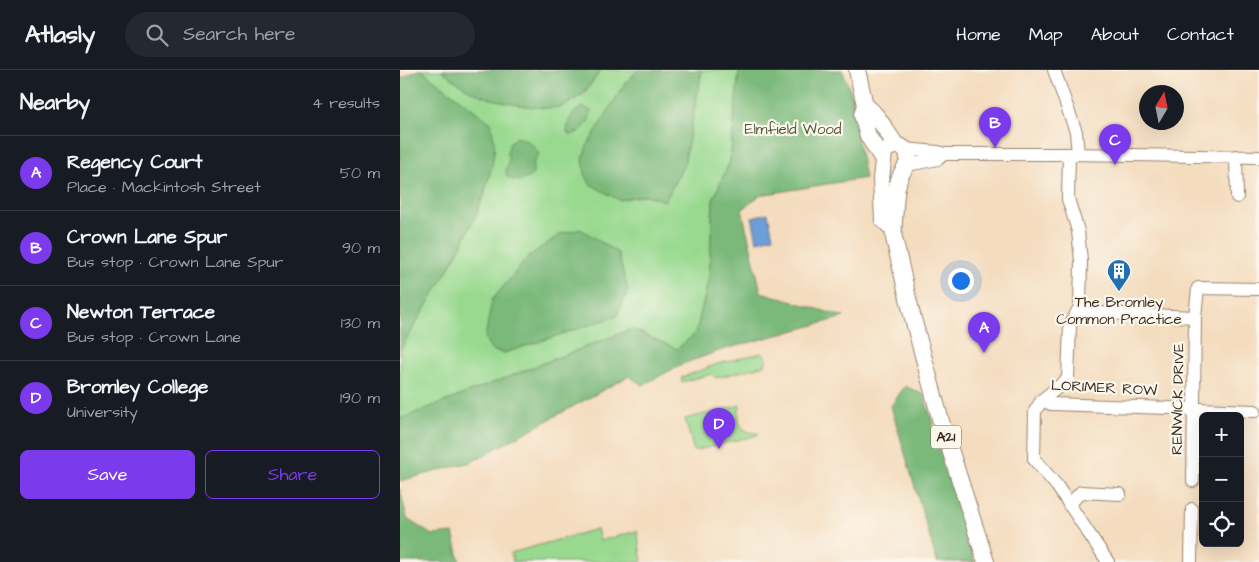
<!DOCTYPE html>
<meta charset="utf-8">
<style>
body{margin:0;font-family:"Architects Daughter",sans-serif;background:#242831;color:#f1f3f6}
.controls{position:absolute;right:15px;bottom:15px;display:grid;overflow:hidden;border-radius:8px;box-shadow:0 5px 20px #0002}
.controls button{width:45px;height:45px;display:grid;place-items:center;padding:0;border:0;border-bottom:1px solid #363941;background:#171b24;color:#f1f3f6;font:25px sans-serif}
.compass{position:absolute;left:739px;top:15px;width:45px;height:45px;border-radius:50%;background:#171b24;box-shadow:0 5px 20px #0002;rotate:10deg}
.you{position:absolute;left:560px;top:210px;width:18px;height:18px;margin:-12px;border:4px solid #fff;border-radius:50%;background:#1a73e8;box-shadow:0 0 0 8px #1a73e833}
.badge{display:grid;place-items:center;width:32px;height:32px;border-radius:50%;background:#7c3aed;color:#fff;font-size:16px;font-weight:700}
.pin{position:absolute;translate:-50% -41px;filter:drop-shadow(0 1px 2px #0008)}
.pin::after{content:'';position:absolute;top:26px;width:18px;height:15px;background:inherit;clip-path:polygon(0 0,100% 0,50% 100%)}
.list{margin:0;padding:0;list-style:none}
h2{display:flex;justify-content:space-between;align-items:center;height:65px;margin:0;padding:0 20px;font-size:21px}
h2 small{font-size:16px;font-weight:400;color:#9ea1a6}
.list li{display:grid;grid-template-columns:32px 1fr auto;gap:15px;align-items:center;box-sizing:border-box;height:75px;padding:0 20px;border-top:1px solid #363941}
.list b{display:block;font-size:19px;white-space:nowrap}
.list p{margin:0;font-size:16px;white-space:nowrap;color:#9ea1a6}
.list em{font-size:16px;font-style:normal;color:#9ea1a6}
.actions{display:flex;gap:10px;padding:15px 20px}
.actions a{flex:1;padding:11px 0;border:1px solid #7c3aed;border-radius:8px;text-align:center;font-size:18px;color:#7c3aed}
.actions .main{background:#7c3aed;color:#fff}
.icon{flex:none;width:28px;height:28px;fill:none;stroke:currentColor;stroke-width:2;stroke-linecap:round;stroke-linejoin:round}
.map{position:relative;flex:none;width:859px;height:492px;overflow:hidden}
header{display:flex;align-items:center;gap:30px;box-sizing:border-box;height:70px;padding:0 25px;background:#171b24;border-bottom:1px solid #363941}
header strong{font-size:24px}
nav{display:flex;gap:28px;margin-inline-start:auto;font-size:18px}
.search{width:350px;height:45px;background:#242831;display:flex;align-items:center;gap:12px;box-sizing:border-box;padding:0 18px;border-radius:28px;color:#9ea1a6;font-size:19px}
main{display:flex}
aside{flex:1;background:#171b24}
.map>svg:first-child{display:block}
.green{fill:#98d98f;stroke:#6a8256;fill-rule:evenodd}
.forest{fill:#7ab97a;stroke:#5a724c}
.water{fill:#6e9ed7;stroke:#54647a}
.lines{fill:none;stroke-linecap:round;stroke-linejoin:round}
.minor-casing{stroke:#98836e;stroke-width:14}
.major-casing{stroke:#98836e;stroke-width:18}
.minor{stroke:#fff;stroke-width:12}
.major{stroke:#fff;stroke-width:16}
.labels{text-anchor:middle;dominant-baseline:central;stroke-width:4.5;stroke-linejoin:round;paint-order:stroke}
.shield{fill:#fbf7ec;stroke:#75685c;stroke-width:1}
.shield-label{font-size:14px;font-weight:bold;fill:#3b2a1e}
.park-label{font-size:15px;fill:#52563a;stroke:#fbf7ec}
.poi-label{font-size:15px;fill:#3b2a1e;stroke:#fbf7ec}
.street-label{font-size:15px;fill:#3b2a1e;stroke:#fbf7ec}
</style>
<header>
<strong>Atlasly</strong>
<div class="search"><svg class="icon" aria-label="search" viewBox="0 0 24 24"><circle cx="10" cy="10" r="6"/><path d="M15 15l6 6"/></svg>Search here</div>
<nav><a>Home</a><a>Map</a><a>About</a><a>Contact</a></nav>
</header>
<main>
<aside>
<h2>Nearby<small>4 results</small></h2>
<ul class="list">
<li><span class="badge">A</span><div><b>Regency Court</b><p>Place · Mackintosh Street</p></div><em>50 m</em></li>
<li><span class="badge">B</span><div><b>Crown Lane Spur</b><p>Bus stop · Crown Lane Spur</p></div><em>90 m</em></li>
<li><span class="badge">C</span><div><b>Newton Terrace</b><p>Bus stop · Crown Lane</p></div><em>130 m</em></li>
<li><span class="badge">D</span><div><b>Bromley College</b><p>University</p></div><em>190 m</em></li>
</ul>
<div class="actions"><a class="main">Save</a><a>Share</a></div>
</aside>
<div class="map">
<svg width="859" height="492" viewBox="0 0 859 492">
<rect width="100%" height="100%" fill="#fbf7ec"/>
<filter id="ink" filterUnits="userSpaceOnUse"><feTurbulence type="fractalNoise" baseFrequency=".02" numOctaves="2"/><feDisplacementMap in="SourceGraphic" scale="10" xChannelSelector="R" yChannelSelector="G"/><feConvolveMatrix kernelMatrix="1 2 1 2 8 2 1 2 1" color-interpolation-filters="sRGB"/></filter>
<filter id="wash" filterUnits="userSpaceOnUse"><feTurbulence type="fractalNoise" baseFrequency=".0096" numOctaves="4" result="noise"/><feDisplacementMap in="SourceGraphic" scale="20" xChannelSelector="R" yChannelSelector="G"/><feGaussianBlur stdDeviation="1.12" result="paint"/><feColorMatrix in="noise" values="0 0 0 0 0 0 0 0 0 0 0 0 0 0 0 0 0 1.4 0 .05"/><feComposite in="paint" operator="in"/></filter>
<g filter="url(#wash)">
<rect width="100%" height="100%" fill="#f4dcbe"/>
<!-- green -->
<g class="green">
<path d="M 21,0 L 41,0 L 71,21 L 91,29 L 137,37 L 183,25 L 201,0 L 238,0 L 225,13 L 219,130 L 245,125 L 265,131 L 284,94 L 302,0 L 339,0 L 330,91 L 313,130 L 309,207 L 296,263 L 277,279 L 231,259 L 0,349 L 0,280 L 57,183 L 85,124 L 91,53 ZM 107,84 L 138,84 L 133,93 L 106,100 L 109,90 ZM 217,246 L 104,283 L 91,280 Z"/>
<polygon points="361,283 367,287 365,295 316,308 312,304 282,312 281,308 317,294"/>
<path d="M 340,335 C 337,350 338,363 358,363 L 358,365 L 294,381 L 285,349 Z"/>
<polygon points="197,459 200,471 237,461 242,492 113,492 111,483"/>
</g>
<!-- forest -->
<g class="forest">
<path d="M 18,0 L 21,0 L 91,53 C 92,62 96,74 94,83 C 86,148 33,223 0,280 L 0,9 Z"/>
<path d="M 41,0 L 201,0 C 190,15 181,29 163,36 C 146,43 85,30 69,20 C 60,15 51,7 41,0 Z"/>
<polygon points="238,0 302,0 284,94 265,131 245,125 219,130 190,114 185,104 183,89 187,76 225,13"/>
<polygon points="339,0 442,0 452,25 457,66 465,108 360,125 342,140 361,222 444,247 325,279 282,294 243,315 229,306 71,392 0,411 0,349 232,259 277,279 296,263 309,207 313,130 330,91"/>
<path d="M 184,37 L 191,41 C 190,53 182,62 171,65 L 167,62 C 168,50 172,41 184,37 Z"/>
<path d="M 117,67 C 129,70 133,74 139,84 L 133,93 L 133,104 C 124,112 117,113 107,107 L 106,100 L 109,90 L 107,84 L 110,72 Z"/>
<polygon points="181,159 218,183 228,220 217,246 104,283 91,280 85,268 92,230 128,187 160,164"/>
<polygon points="505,316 524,325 575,492 537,492 491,336"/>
<polygon points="0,419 7,449 32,465 53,463 60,492 0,492"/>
</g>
<!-- water -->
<polygon class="water" points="368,143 373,167 357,171 352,147"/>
</g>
<g filter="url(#ink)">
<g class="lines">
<!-- minor casing -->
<g class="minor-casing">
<g id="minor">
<polyline points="654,0 676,62 678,84"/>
<polyline points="504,79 538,82 544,84 669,84 859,87"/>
<polyline points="669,84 668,129 678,161 681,191 680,237 670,255 668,309 642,330 635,341 634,389 657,416 708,492"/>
<polyline points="836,86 837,127"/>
<polyline points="507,95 538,89 544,84"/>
<polyline points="677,242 795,247"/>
<polyline points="642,330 651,334 855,341"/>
<polyline points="793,411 795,247 798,218 859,219"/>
<polyline points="669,435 681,422 720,424"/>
<polyline points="791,492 792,439"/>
</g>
</g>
<!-- major casing -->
<g class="major-casing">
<g id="major">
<polyline points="457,0 465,35 462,45 468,66 482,88"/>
<path d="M 465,35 C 479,45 486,62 496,75"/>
<path d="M 492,158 L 483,150 L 481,109 L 484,82 C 493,72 510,75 508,90 C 508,96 502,100 500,107 C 494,122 496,134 494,149 C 494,156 493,160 494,168 L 511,241 L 540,348 L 586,492"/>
</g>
</g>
<!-- minor -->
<use href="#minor" class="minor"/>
<!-- major -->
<use href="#major" class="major"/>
</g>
</g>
<!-- icons -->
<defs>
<g id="building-pin" transform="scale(1.25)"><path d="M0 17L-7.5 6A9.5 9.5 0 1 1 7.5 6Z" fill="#1f6fb2" stroke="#fbf7ec"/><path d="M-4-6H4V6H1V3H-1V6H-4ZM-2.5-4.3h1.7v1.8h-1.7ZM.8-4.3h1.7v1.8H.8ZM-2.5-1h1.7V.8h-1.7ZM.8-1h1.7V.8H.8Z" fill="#fff"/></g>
</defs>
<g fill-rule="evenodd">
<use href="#building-pin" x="719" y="201"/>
</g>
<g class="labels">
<!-- shield labels -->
<rect class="shield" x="531" y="355.5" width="30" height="23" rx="4"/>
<g class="shield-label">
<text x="546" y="367">A21</text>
</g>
<!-- park labels -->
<g class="park-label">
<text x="393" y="59">Elmfield Wood</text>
</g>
<!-- poi labels -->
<g class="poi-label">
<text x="719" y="232">The Bromley<tspan x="719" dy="17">Common Practice</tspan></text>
</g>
<!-- street labels -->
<g class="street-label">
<text transform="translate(704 318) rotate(3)">LORIMER ROW</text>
<text transform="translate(778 329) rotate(-89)">RENWICK DRIVE</text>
</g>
</g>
</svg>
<div class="controls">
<button>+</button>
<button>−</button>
<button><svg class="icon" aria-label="locate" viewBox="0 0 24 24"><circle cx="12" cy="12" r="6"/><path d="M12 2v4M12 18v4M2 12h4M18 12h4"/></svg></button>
</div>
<svg class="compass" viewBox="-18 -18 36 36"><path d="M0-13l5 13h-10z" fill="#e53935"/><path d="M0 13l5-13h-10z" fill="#9ea1a6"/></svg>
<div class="you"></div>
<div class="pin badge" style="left:584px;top:283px">A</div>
<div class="pin badge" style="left:595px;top:78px">B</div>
<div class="pin badge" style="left:715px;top:95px">C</div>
<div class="pin badge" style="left:319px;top:379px">D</div>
</div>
</main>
